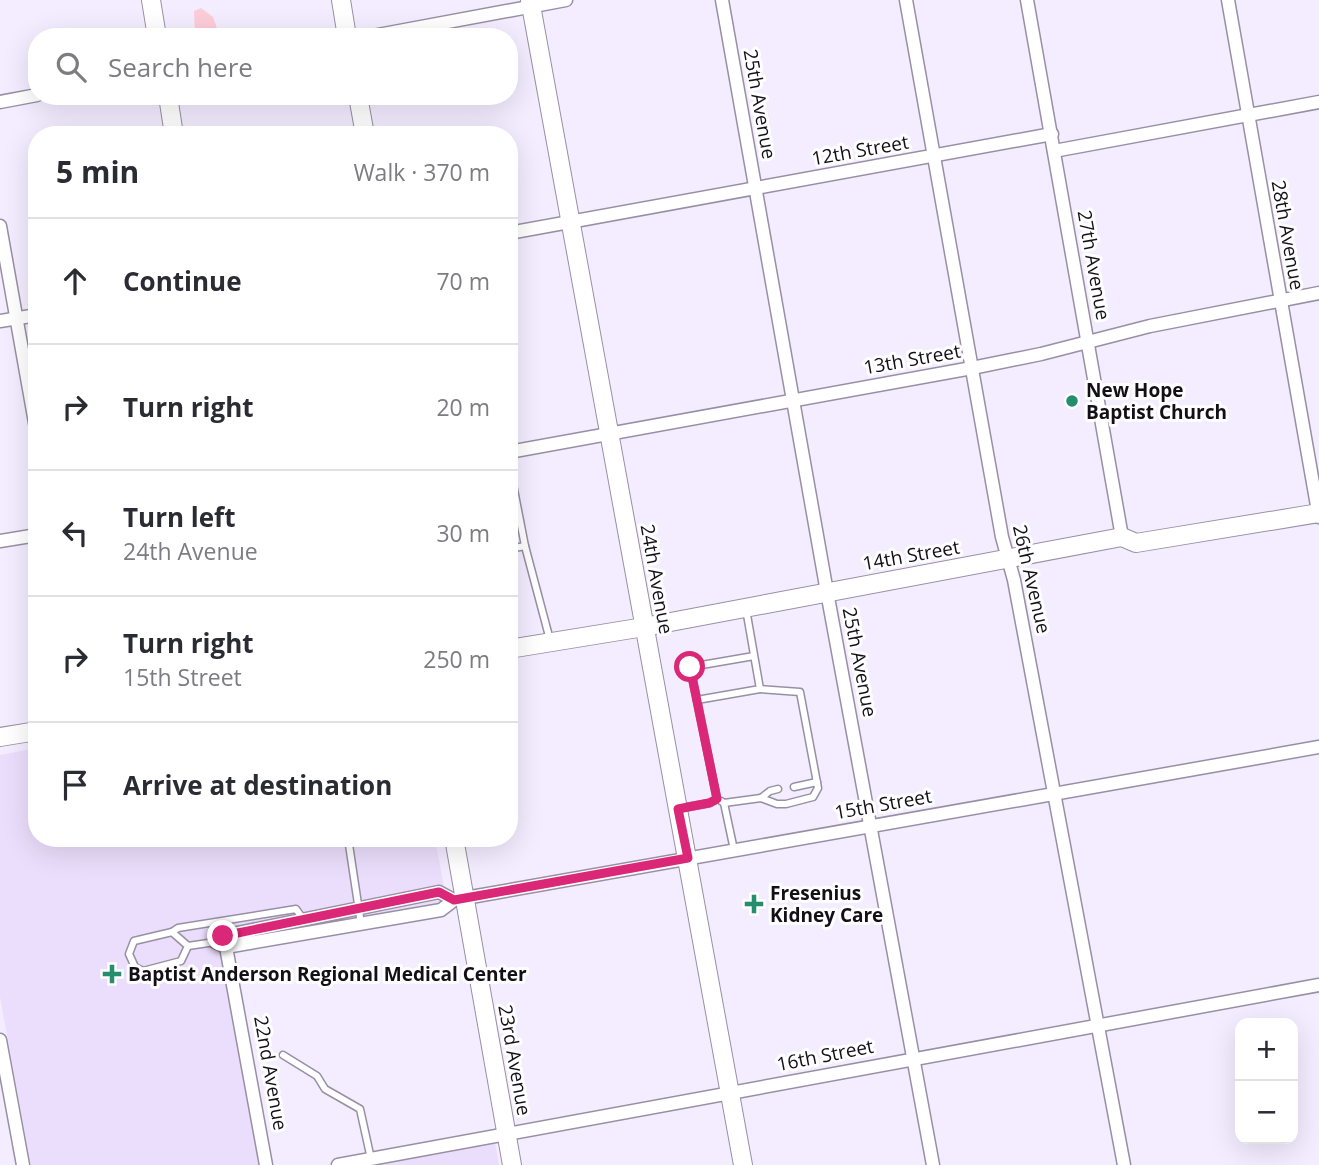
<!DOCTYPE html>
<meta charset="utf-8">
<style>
body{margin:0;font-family:"Open Sans",sans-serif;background:#f7f7f7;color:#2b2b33}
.controls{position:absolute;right:21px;bottom:21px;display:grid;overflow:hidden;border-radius:14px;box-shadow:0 7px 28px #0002}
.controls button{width:63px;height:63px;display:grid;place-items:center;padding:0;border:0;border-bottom:2px solid #e1e1e2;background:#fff;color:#2b2b33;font:35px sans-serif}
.stop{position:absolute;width:21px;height:21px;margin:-16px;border:5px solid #db2777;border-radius:50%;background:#fff}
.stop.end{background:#db2777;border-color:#fff;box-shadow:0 2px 7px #0008}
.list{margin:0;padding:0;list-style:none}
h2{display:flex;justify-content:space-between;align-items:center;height:91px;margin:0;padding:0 28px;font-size:30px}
h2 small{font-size:23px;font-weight:400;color:#7c7c81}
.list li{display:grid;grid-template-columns:46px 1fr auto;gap:21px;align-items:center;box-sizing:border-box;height:126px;padding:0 28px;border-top:2px solid #e1e1e2}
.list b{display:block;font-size:26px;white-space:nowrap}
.list p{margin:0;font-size:23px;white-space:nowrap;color:#7c7c81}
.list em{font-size:23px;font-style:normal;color:#7c7c81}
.icon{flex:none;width:38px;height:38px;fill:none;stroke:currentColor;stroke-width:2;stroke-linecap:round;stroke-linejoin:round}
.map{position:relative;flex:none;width:1319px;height:1165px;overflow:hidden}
.search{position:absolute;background:#fff;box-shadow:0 7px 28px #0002;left:28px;top:28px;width:490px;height:77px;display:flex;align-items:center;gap:18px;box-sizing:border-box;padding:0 24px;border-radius:28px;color:#7c7c81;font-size:26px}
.panel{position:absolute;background:#fff;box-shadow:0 7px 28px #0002;left:28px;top:126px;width:490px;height:721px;border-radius:28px}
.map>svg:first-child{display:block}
.built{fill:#ebdefc}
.green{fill:#fdccd9}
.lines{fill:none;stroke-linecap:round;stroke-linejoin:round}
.lane-casing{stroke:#988fa4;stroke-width:9}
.street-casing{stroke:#988fa4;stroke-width:15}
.secondary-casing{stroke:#988fa4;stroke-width:20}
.lane{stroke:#fff;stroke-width:6}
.street{stroke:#fff;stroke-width:12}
.secondary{stroke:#fff;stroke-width:18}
.route{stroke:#db2777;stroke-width:9}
.poi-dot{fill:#258e6c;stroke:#fefefe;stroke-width:2.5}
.labels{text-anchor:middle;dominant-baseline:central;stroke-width:6;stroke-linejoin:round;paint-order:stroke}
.street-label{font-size:19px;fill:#120f16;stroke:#fefefe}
.poi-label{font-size:19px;font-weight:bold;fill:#120f16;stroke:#fefefe;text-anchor:start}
</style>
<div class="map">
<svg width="1319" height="1165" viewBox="0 0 1319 1165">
<rect width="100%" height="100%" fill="#f4ecff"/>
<!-- built -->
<g class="built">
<polygon points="37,748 37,838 435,838 448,909 221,951 260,1165 31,1165 0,997 0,755"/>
<polygon points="495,1143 499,1165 376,1165"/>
</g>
<!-- green -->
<polygon class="green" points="201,8 213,17 220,37 195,37 194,11"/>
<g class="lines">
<!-- lane casing -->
<g class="lane-casing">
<g id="lane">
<polyline points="509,464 525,546 550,640"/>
<polyline points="509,549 525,546"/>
<polyline points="746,609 760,689 697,700 690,667 754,656"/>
<polyline points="794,787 817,782"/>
<polyline points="761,798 770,791 778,789"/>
<polyline points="721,801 724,803 734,850"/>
<polyline points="724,803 761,798 777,804 786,804 813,797 818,788 800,692 760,689"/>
<polyline points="681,808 710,803 717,799 697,700"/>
<polyline points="348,838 361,924"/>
<polygon points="172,932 188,946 181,961 143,971 135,967 129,954 134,941"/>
<polyline points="172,932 178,928 296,909 303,919"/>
<polyline points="188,946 215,942"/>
<polyline points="283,1055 317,1076 325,1089 360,1109 371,1159"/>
</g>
</g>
<!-- street casing -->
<g class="street-casing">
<g id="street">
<polyline points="722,0 827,592 933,1165"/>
<polyline points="906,0 1002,537 1014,580 1124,1165"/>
<polyline points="1027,0 1122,537"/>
<polyline points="1228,0 1319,517"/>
<polyline points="367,37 566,0"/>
<polyline points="0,102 37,95"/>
<polyline points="1054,151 1319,102"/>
<polyline points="0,226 37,434"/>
<polyline points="509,233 1052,134"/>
<polyline points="0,321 37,315"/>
<polyline points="509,452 972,368 1041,354 1150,326 1319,293"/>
<polyline points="0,541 37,535"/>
<polyline points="454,900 439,892 223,936 215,942 226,947 441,910 454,900 465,898 1319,747"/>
<polyline points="226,947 266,1165"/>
<polyline points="0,1040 23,1165"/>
<polyline points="338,1165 1319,985"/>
</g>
</g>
<!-- secondary casing -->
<g class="secondary-casing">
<g id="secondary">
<polyline points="151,0 157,37"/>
<polyline points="341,0 347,37"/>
<polyline points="530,0 743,1165"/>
<polyline points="168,96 174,135"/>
<polyline points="358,96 365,135"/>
<polyline points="509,649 644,627 1122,537 1136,543 1319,513"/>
<polyline points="0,737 37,731"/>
<polyline points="454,838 512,1165"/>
</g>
</g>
<!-- lane -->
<use href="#lane" class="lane"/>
<!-- street -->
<use href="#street" class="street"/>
<!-- secondary -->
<use href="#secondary" class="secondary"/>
</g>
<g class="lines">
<!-- route -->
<polyline class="route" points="223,936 439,892 454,900 688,858 678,809 709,803 717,799 690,667"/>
</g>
<!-- markers -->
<g class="poi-dot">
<circle cx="1072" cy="401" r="7"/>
<path d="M750.5 893.5h7v7h7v7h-7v7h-7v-7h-7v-7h7z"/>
<path d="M108.5 963.5h7v7h7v7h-7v7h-7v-7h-7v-7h7z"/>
</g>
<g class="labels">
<!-- street labels -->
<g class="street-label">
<text transform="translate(760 104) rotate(80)">25th Avenue</text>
<text transform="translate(860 150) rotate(-10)">12th Street</text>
<text transform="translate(1288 235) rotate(80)">28th Avenue</text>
<text transform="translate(1094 265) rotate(80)">27th Avenue</text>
<text transform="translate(912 359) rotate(-10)">13th Street</text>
<text transform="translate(911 555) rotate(-10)">14th Street</text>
<text transform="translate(657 579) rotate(80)">24th Avenue</text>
<text transform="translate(1032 579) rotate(77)">26th Avenue</text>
<text transform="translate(860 662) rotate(79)">25th Avenue</text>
<text transform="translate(883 804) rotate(-10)">15th Street</text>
<text transform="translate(825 1055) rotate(-11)">16th Street</text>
<text transform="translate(515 1060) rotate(80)">23rd Avenue</text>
<text transform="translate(271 1073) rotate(80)">22nd Avenue</text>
</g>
<!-- poi labels -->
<g class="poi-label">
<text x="1086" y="390">New Hope<tspan x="1086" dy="22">Baptist Church</tspan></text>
<text x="770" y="893">Fresenius<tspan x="770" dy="22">Kidney Care</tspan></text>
<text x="128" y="974">Baptist Anderson Regional Medical Center</text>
</g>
</g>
</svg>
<div class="controls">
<button>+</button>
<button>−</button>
</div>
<div class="stop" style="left:690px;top:667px"></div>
<div class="stop end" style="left:223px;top:936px"></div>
<div class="search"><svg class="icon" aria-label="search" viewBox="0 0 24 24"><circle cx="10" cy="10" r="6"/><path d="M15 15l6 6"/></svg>Search here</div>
<section class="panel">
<h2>5 min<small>Walk · 370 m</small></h2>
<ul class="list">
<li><svg class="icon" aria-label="ahead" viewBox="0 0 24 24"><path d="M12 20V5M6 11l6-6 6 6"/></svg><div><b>Continue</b></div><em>70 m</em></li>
<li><svg class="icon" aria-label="right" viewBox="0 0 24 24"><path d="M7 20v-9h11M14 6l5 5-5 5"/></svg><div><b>Turn right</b></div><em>20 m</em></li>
<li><svg class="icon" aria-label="left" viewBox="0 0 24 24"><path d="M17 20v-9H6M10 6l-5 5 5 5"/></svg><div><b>Turn left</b><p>24th Avenue</p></div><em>30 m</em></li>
<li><svg class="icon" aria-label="right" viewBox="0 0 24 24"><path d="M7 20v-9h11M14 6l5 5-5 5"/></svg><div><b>Turn right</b><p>15th Street</p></div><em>250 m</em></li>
<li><svg class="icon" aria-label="arrive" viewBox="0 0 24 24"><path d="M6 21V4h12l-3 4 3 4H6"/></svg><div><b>Arrive at destination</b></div></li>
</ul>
</section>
</div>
